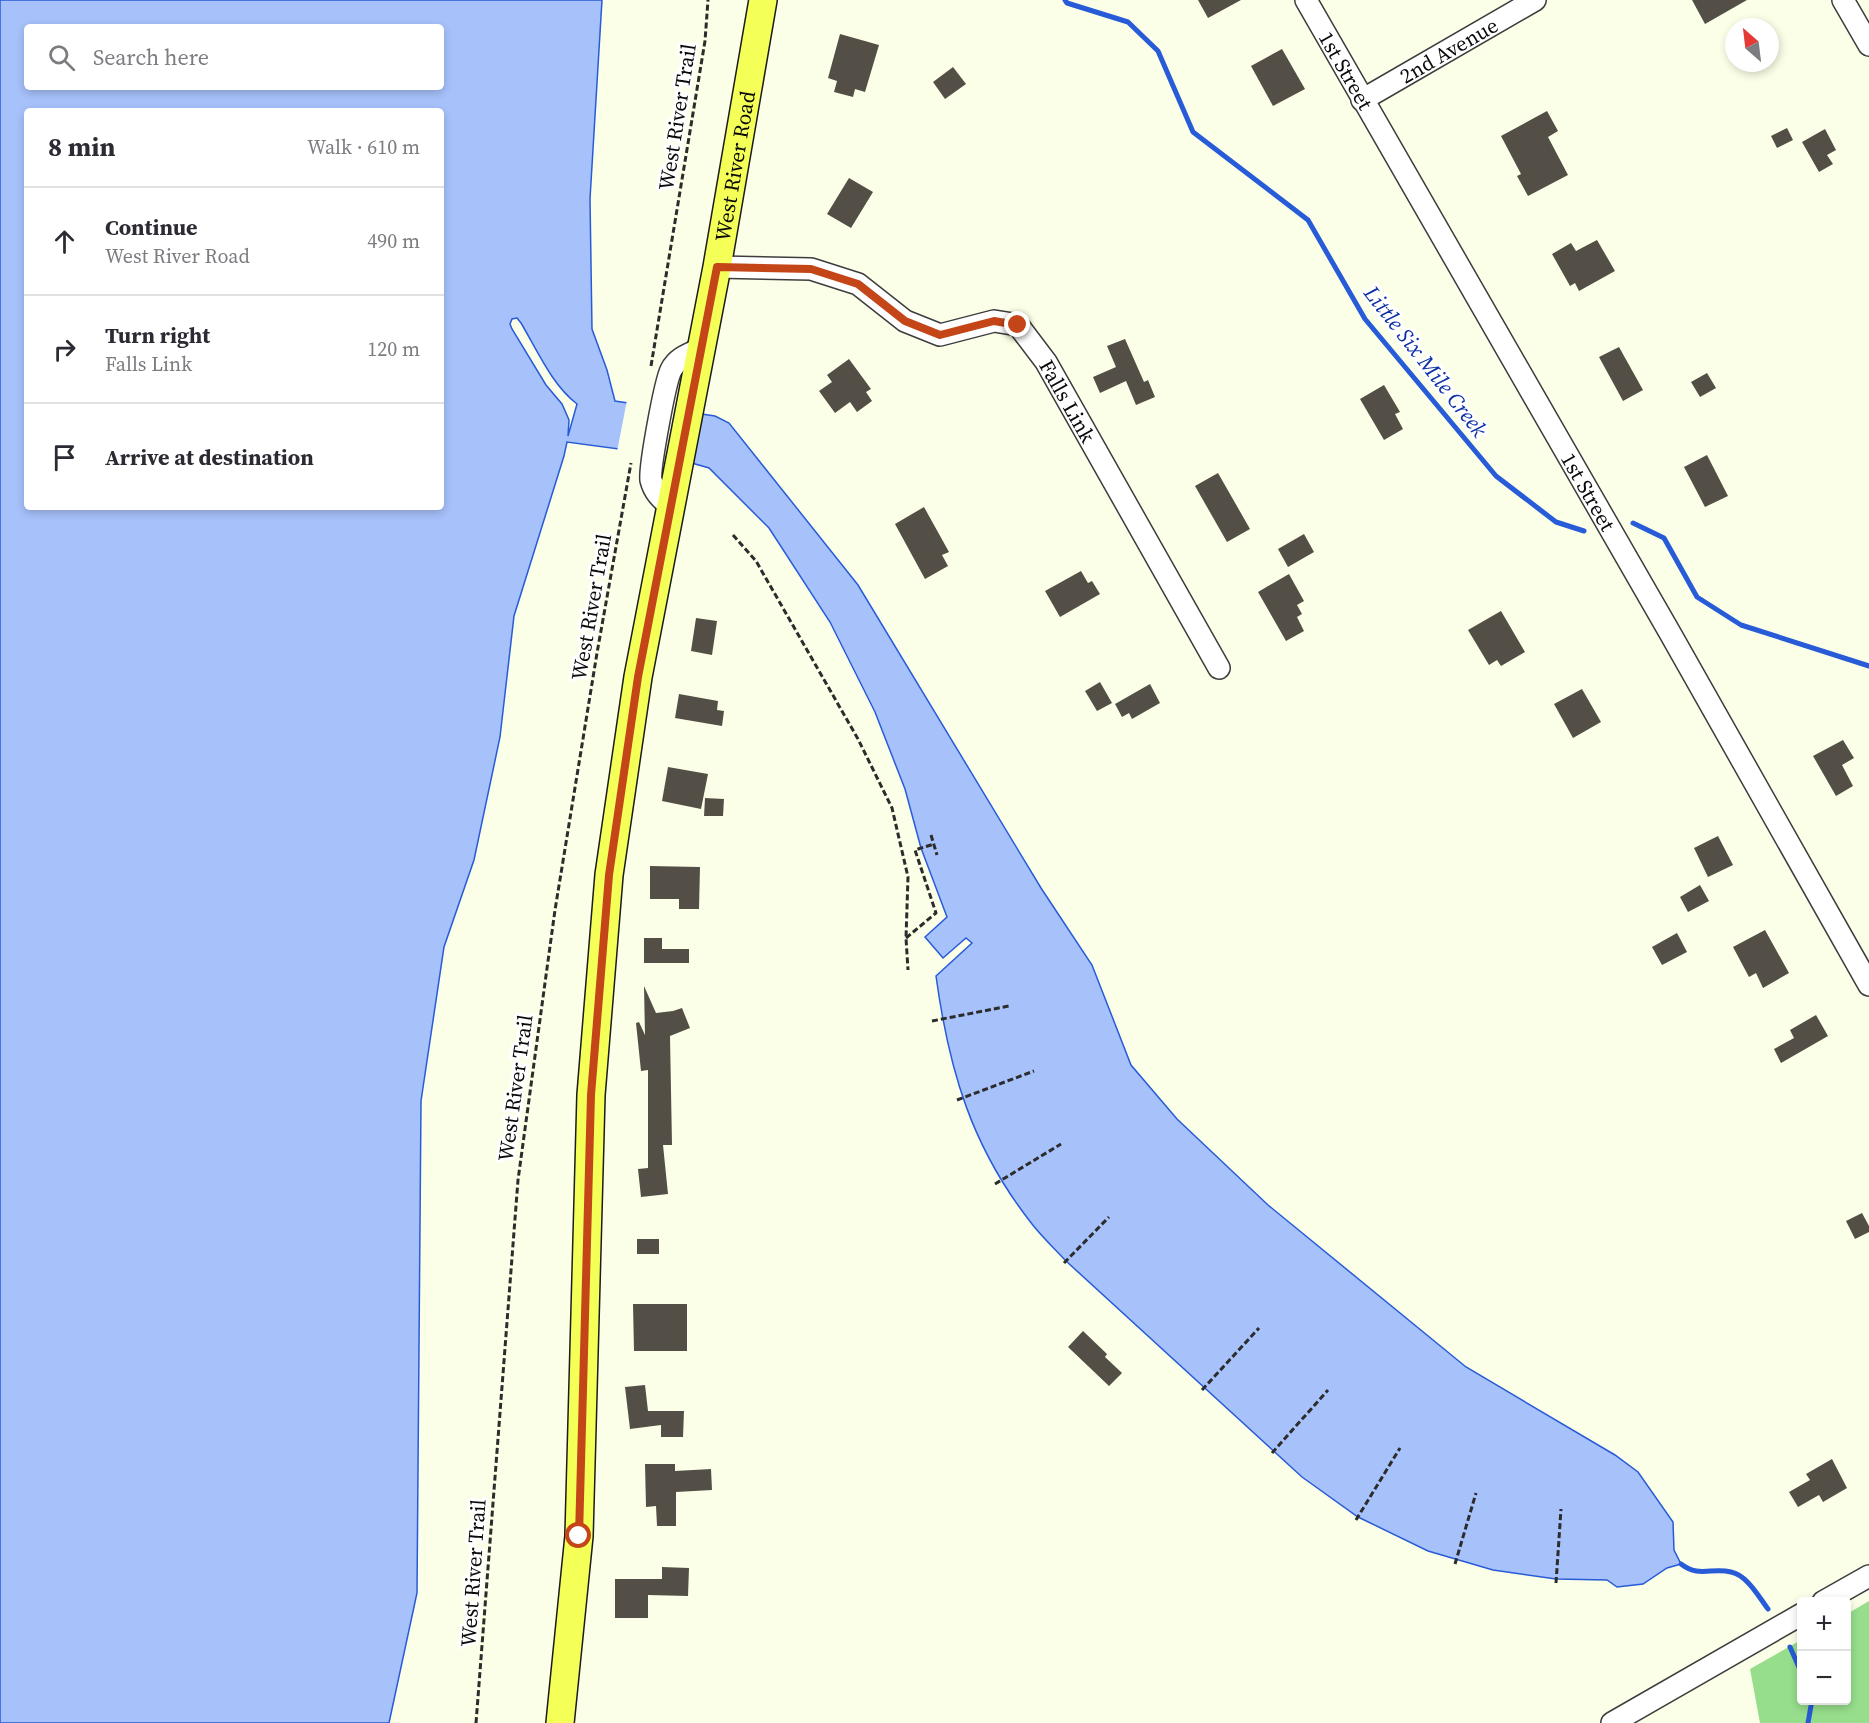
<!DOCTYPE html>
<meta charset="utf-8">
<style>
body{margin:0;font-family:"Source Serif 4",serif;background:#f2f2f3;color:#2b2b33}
.controls{position:absolute;right:18px;bottom:18px;display:grid;overflow:hidden;border-radius:6px;box-shadow:0 3px 9px #0003}
.controls button{width:54px;height:54px;display:grid;place-items:center;padding:0;border:0;border-bottom:2px solid #e1e1e2;background:#fff;color:#2b2b33;font:30px sans-serif}
.compass{position:absolute;left:1725px;top:18px;width:54px;height:54px;border-radius:50%;background:#fff;box-shadow:0 3px 9px #0003;rotate:332deg}
.stop{position:absolute;width:18px;height:18px;margin:-14px;border:4px solid #c44518;border-radius:50%;background:#fff}
.stop.end{background:#c44518;border-color:#fff;box-shadow:0 2px 6px #0008}
.list{margin:0;padding:0;list-style:none}
h2{display:flex;justify-content:space-between;align-items:center;height:78px;margin:0;padding:0 24px;font-size:26px}
h2 small{font-size:20px;font-weight:400;color:#7c7c81}
.list li{display:grid;grid-template-columns:39px 1fr auto;gap:18px;align-items:center;box-sizing:border-box;height:108px;padding:0 24px;border-top:2px solid #e1e1e2}
.list b{display:block;font-size:22px;white-space:nowrap}
.list p{margin:0;font-size:20px;white-space:nowrap;color:#7c7c81}
.list em{font-size:20px;font-style:normal;color:#7c7c81}
.icon{flex:none;width:33px;height:33px;fill:none;stroke:currentColor;stroke-width:2;stroke-linecap:round;stroke-linejoin:round}
.map{position:relative;flex:none;width:1869px;height:1723px;overflow:hidden}
.search{position:absolute;background:#fff;box-shadow:0 3px 9px #0003;left:24px;top:24px;width:420px;height:66px;display:flex;align-items:center;gap:15px;box-sizing:border-box;padding:0 21px;border-radius:6px;color:#7c7c81;font-size:22px}
.panel{position:absolute;background:#fff;box-shadow:0 3px 9px #0003;left:24px;top:108px;width:420px;height:402px;border-radius:6px}
.map>svg:first-child{display:block}
.forest{fill:#97de8c}
.water{fill:#a7c1fb;stroke:#285bd8;stroke-width:1.5;fill-rule:evenodd}
.pier{fill:#fcffe7}
.lines{fill:none;stroke-linecap:round;stroke-linejoin:round}
.stream{stroke:#285bd8;stroke-width:5}
.building{fill:#534f46}
.minor-casing{stroke:#3d3d3d;stroke-width:24}
.major-casing{stroke:#1b1b1b;stroke-width:30}
.path{stroke:#2c2c2c;stroke-width:3;stroke-dasharray:6 3;stroke-linecap:butt}
.minor{stroke:#fff;stroke-width:21}
.major{stroke:#f4ff57;stroke-width:27}
.route{stroke:#c44518;stroke-width:8}
.labels{text-anchor:middle;dominant-baseline:central;stroke-width:6;stroke-linejoin:round;paint-order:stroke}
.street-label{font-size:21px;fill:#0a0a0a;stroke:#fff}
.water-label{font-size:22px;font-style:italic;fill:#0b31a4;stroke:#fff}
</style>
<div class="map">
<svg width="1869" height="1723" viewBox="0 0 1869 1723">
<rect width="100%" height="100%" fill="#fcffe7"/>
<!-- forest -->
<polygon class="forest" points="1869,1601 1869,1723 1760,1723 1750,1669 1801,1640 1802,1700 1846,1700 1847,1614"/>
<!-- water -->
<path class="water" d="M 0,0 L 602,0 L 590,199 L 592,329 L 607,370 L 615,401 L 715,416 L 729,423 L 858,585 L 1041,888 L 1092,965 L 1131,1065 L 1177,1119 L 1268,1205 L 1466,1367 L 1615,1455 L 1638,1472 L 1673,1522 L 1674,1550 L 1681,1564 L 1667,1568 L 1643,1584 L 1617,1587 L 1607,1580 L 1556,1579 L 1493,1570 L 1428,1551 L 1358,1517 L 1302,1477 L 1066,1261 C 1055,1249 1042,1237 1032,1224 C 972,1148 949,1071 936,976 L 972,943 L 966,938 L 943,958 L 925,937 L 947,917 L 921,848 L 905,789 L 875,712 L 830,622 L 769,528 L 709,468 L 664,455 L 567,442 L 564,456 L 514,616 L 500,737 L 474,860 L 444,947 L 421,1101 L 417,1593 L 389,1723 L 0,1723 ZM 27,27 L 441,27 L 441,87 L 27,87 ZM 27,111 L 441,111 L 441,507 L 27,507 ZM 517,318 L 521,323 C 537,350 552,385 577,404 L 568,436 L 569,420 L 562,404 L 546,385 L 512,329 L 510,324 L 512,319 Z"/>
<!-- pier -->
<polygon class="pier" points="627,400 702,411 692,466 663,458 617,452"/>
<g class="lines">
<!-- stream -->
<g class="stream">
<polyline points="1065,0 1067,3 1128,22 1158,51 1193,132 1308,220 1365,319 1496,476 1556,522 1584,531"/>
<polyline points="1633,523 1664,538 1697,597 1741,625 1869,666"/>
<path d="M 1681,1564 C 1699,1578 1712,1567 1731,1572 C 1747,1575 1759,1597 1768,1609"/>
<polyline points="1790,1647 1802,1674"/>
<polyline points="1808,1723 1812,1700"/>
</g>
</g>
<!-- building -->
<g class="building">
<polygon points="1198,0 1241,0 1208,18"/>
<polygon points="1692,0 1747,0 1705,24"/>
<polygon points="840,34 879,45 865,92 855,89 853,97 834,92 837,81 828,78"/>
<polygon points="1282,49 1305,89 1273,106 1251,66"/>
<polygon points="953,67 966,84 945,99 933,82"/>
<polygon points="1547,111 1558,131 1548,137 1568,175 1528,196 1517,176 1521,174 1501,136"/>
<polygon points="1787,128 1793,140 1777,148 1771,136"/>
<polygon points="1825,129 1836,150 1827,155 1833,164 1819,172 1802,142"/>
<polygon points="849,178 873,192 851,228 827,214"/>
<polygon points="1597,240 1615,271 1579,291 1575,283 1570,286 1552,254 1571,243 1576,251"/>
<polygon points="1125,339 1144,382 1148,380 1155,397 1136,405 1126,381 1100,393 1093,377 1116,367 1107,346"/>
<polygon points="1619,347 1643,390 1623,401 1599,357"/>
<polygon points="849,359 871,389 866,392 872,401 857,412 850,402 835,413 819,391 832,382 827,375"/>
<polygon points="1707,373 1716,388 1700,397 1691,382"/>
<polygon points="1384,385 1400,412 1395,414 1403,429 1384,440 1360,399"/>
<polygon points="1707,455 1728,496 1705,507 1684,467"/>
<polygon points="1218,473 1250,529 1227,542 1195,486"/>
<polygon points="924,507 949,552 942,555 948,566 925,579 895,524"/>
<polygon points="1304,534 1314,552 1288,567 1278,549"/>
<polygon points="1081,571 1088,583 1092,581 1100,594 1060,617 1045,591"/>
<polygon points="1289,574 1304,601 1297,605 1302,614 1297,617 1304,631 1286,641 1258,592"/>
<polygon points="1501,611 1525,652 1501,666 1497,660 1489,665 1468,630"/>
<polygon points="696,618 717,621 712,655 691,651"/>
<polygon points="1100,682 1112,703 1097,711 1085,691"/>
<polygon points="1150,684 1160,703 1132,719 1129,713 1122,717 1115,704"/>
<polygon points="1582,689 1601,722 1573,738 1554,704"/>
<polygon points="679,694 718,701 717,710 724,711 722,726 675,718"/>
<polygon points="1843,740 1854,758 1842,765 1853,786 1836,796 1813,756"/>
<polygon points="668,767 708,774 701,809 662,801"/>
<polygon points="705,798 724,799 723,816 704,816"/>
<polygon points="1718,836 1733,865 1708,877 1694,848"/>
<polygon points="650,866 700,867 699,909 679,909 679,899 650,899"/>
<polygon points="1700,885 1709,901 1688,912 1680,897"/>
<polygon points="1765,930 1789,973 1763,988 1756,973 1749,977 1733,947"/>
<polygon points="1677,933 1687,952 1662,965 1652,947"/>
<polygon points="644,938 662,938 662,949 689,949 689,963 644,963"/>
<polygon points="644,986 656,1013 673,1011 682,1008 690,1028 670,1036 672,1145 663,1145 668,1194 641,1197 638,1169 648,1168 648,1070 641,1071 636,1023 639,1022 645,1035"/>
<polygon points="1816,1015 1828,1036 1781,1063 1774,1049 1794,1038 1790,1030"/>
<polygon points="1862,1213 1869,1226 1869,1232 1855,1239 1846,1221"/>
<rect x="637" y="1239" width="22" height="15"/>
<polygon points="633,1304 687,1304 687,1351 634,1351"/>
<polygon points="1083,1331 1107,1354 1105,1357 1122,1373 1109,1386 1068,1347"/>
<polygon points="645,1385 648,1411 684,1411 683,1437 661,1437 661,1425 630,1429 625,1387"/>
<polygon points="1832,1459 1847,1488 1823,1502 1819,1495 1798,1507 1789,1492 1810,1480 1806,1474"/>
<polygon points="645,1464 675,1464 675,1471 711,1469 712,1490 676,1492 676,1526 657,1526 656,1506 646,1507"/>
<polygon points="662,1567 689,1568 688,1596 648,1595 648,1618 615,1618 615,1579 662,1579"/>
</g>
<g class="lines">
<!-- minor casing -->
<g class="minor-casing">
<g id="minor">
<path id="s1" d="M 1306,0 L 1670,633 L 1869,985"/>
<polyline points="1843,0 1869,45"/>
<path id="s2" d="M 1362,100 L 1535,0"/>
<path id="s3" d="M 717,267 L 811,269 L 858,284 L 905,321 L 940,335 L 994,321 L 1018,325 L 1046,362 L 1219,668"/>
<path d="M 670,506 C 661,499 654,492 651,480 C 649,469 665,382 671,370 C 677,358 689,354 700,349"/>
<polyline points="1823,1602 1869,1576"/>
<polyline points="1612,1723 1802,1614"/>
</g>
</g>
<!-- major casing -->
<g class="major-casing">
<g id="major">
<path id="s4" d="M 560,1723 L 579,1536 L 591,1095 L 609,875 L 638,677 L 717,267 L 763,0"/>
</g>
</g>
<!-- path -->
<g class="path">
<polyline points="651,366 705,41 708,0"/>
<polyline points="733,535 756,561 858,739 892,808 908,877 906,938 908,970"/>
<polyline points="931,835 937,855"/>
<polyline points="906,938 936,913 915,850 934,844"/>
<polyline points="932,1021 1009,1006"/>
<polyline points="957,1100 1034,1071"/>
<polyline points="995,1184 1061,1144"/>
<polyline points="1064,1263 1109,1217"/>
<polyline points="1202,1390 1259,1328"/>
<polyline points="1272,1453 1328,1390"/>
<polyline points="1356,1520 1400,1448"/>
<polyline points="1455,1564 1476,1493"/>
<polyline points="1556,1583 1561,1509"/>
<polyline points="476,1723 518,1180 555,910 597,653 631,463"/>
</g>
<!-- minor -->
<use href="#minor" class="minor"/>
<!-- major -->
<use href="#major" class="major"/>
</g>
<g class="lines">
<!-- route -->
<polyline class="route" points="579,1536 591,1095 609,875 638,677 717,267 811,269 858,284 905,321 940,335 994,321 1018,325"/>
</g>
<g class="labels">
<!-- street labels -->
<g class="street-label">
<text stroke="none"><textPath href="#s2" startOffset="100">2nd Avenue</textPath></text>
<text stroke="none"><textPath href="#s1" startOffset="81">1st Street</textPath></text>
<text transform="translate(677 117) rotate(-81)">West River Trail</text>
<text stroke="none"><textPath href="#s4" startOffset="1570">West River Road</textPath></text>
<text stroke="none"><textPath href="#s3" startOffset="412">Falls Link</textPath></text>
<text stroke="none"><textPath href="#s1" startOffset="567">1st Street</textPath></text>
<text transform="translate(591 607) rotate(-80)">West River Trail</text>
<text transform="translate(515 1088) rotate(-82)">West River Trail</text>
<text transform="translate(473 1573) rotate(-86)">West River Trail</text>
</g>
<!-- water labels -->
<g class="water-label">
<text transform="translate(1426 361) rotate(52)">Little Six Mile Creek</text>
</g>
</g>
</svg>
<div class="controls">
<button>+</button>
<button>−</button>
</div>
<svg class="compass" viewBox="-18 -18 36 36"><path d="M0-13l5 13h-10z" fill="#e53935"/><path d="M0 13l5-13h-10z" fill="#7c7c81"/></svg>
<div class="stop" style="left:579px;top:1536px"></div>
<div class="stop end" style="left:1018px;top:325px"></div>
<div class="search"><svg class="icon" aria-label="search" viewBox="0 0 24 24"><circle cx="10" cy="10" r="6"/><path d="M15 15l6 6"/></svg>Search here</div>
<section class="panel">
<h2>8 min<small>Walk · 610 m</small></h2>
<ul class="list">
<li><svg class="icon" aria-label="ahead" viewBox="0 0 24 24"><path d="M12 20V5M6 11l6-6 6 6"/></svg><div><b>Continue</b><p>West River Road</p></div><em>490 m</em></li>
<li><svg class="icon" aria-label="right" viewBox="0 0 24 24"><path d="M7 20v-9h11M14 6l5 5-5 5"/></svg><div><b>Turn right</b><p>Falls Link</p></div><em>120 m</em></li>
<li><svg class="icon" aria-label="arrive" viewBox="0 0 24 24"><path d="M6 21V4h12l-3 4 3 4H6"/></svg><div><b>Arrive at destination</b></div></li>
</ul>
</section>
</div>
